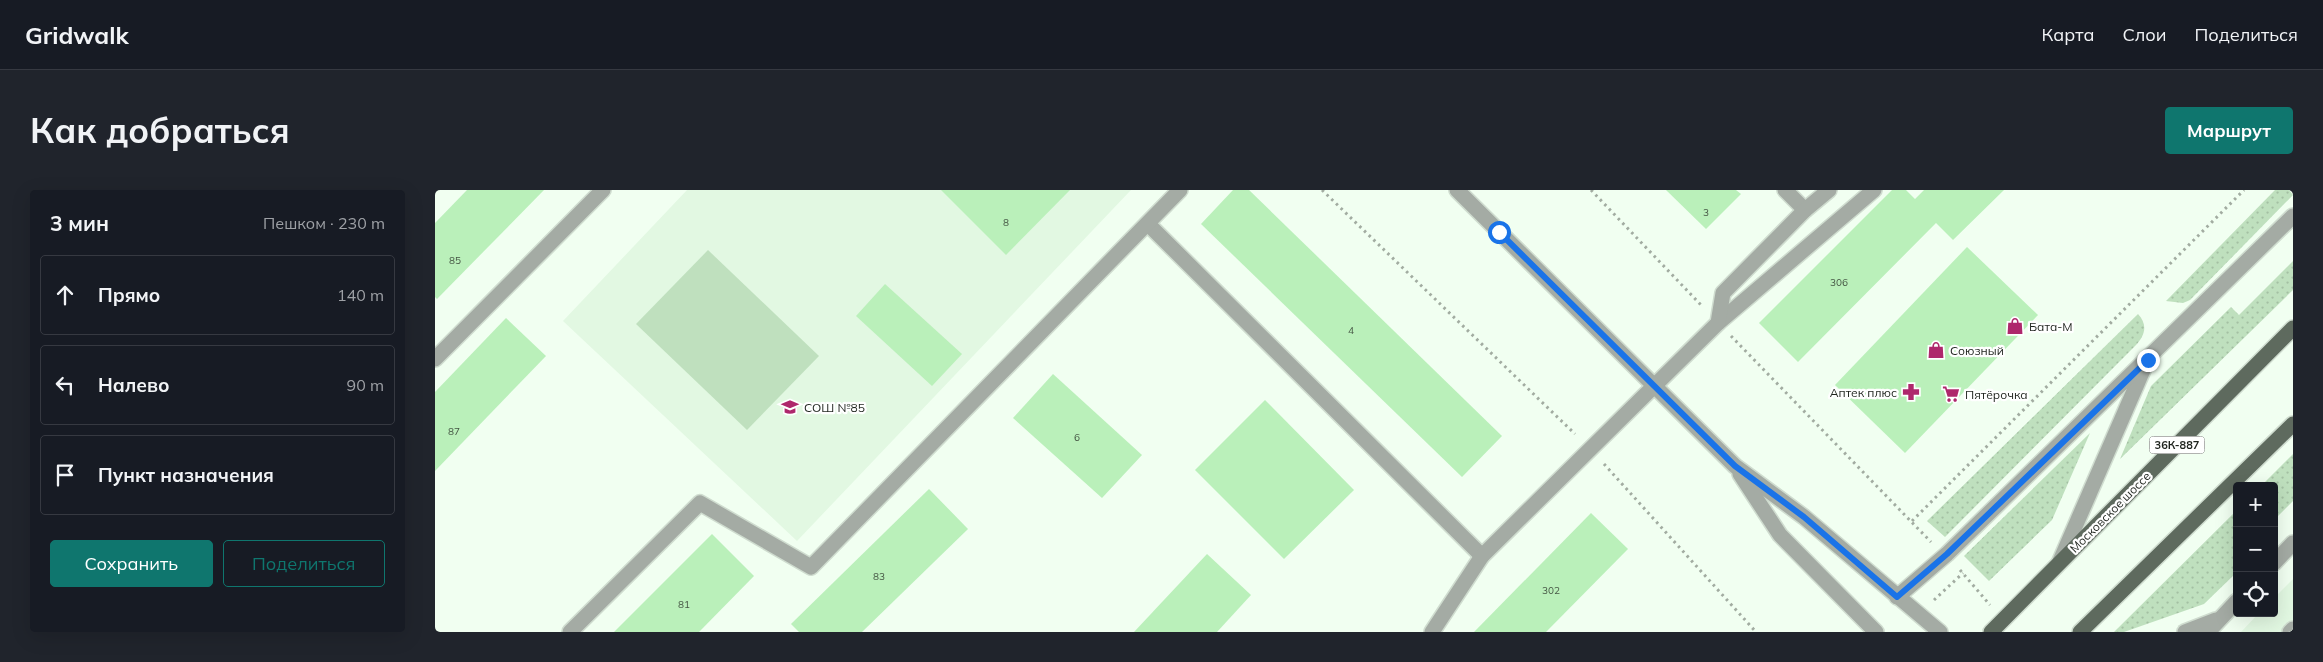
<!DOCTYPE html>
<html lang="ru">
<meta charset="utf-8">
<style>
body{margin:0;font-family:Mulish,sans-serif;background:#20242c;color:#f1f3f6}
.controls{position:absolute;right:15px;bottom:15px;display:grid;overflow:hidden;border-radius:5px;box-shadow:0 5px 20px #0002}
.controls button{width:45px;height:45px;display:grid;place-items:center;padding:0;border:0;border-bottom:1px solid #363941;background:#171b24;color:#f1f3f6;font:25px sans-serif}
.stop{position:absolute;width:15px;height:15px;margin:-11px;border:4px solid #1a73e8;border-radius:50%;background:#fff}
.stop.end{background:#1a73e8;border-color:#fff;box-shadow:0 1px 5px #0008}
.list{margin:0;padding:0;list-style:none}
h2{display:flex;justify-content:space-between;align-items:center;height:65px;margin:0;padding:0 20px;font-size:21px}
h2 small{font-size:16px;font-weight:400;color:#9ea1a6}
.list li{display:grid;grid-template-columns:32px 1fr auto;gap:15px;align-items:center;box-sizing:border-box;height:80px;margin:0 10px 10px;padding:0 10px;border:1px solid #363941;border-radius:5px}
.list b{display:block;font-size:19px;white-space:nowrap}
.list em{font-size:16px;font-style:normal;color:#9ea1a6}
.actions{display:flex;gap:10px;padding:15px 20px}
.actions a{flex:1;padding:11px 0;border:1px solid #0f766e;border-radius:5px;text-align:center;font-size:18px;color:#0f766e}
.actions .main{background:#0f766e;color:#fff}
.icon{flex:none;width:28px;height:28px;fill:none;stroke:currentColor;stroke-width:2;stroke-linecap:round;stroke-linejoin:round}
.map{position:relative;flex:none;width:1858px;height:442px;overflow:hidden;border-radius:5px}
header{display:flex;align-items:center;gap:30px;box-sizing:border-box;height:70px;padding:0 25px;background:#171b24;border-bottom:1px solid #363941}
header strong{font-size:24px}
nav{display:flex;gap:28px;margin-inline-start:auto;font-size:18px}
.intro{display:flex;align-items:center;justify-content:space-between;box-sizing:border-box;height:120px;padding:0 30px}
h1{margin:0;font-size:35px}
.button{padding:12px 22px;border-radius:5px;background:#0f766e;color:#fff;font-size:18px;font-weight:700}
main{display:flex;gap:30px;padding:0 30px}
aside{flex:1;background:#171b24;border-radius:5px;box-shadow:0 5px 20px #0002}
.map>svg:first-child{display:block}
.built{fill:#e2f8e2}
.grass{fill:url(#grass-dots)}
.garden{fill:#bfe0be}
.building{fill:#baf0ba}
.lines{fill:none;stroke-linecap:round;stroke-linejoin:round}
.lane-casing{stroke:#cfdccf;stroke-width:18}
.street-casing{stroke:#cfdccf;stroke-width:18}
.primary-casing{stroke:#cfdccf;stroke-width:18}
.path{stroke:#a2aca1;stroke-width:3;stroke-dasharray:2.5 4;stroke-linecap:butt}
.lane{stroke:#a4aba4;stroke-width:15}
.street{stroke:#a4aba4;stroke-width:15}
.primary{stroke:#5e6a5e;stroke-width:15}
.route{stroke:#1a73e8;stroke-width:6}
.labels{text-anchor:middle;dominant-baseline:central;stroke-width:4.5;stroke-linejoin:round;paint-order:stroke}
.number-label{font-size:10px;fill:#455644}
.shield{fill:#fff;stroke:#626561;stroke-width:1}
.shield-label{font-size:11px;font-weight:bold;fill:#1e231d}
.poi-label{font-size:12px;fill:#1e231d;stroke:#fff;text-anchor:start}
.street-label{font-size:12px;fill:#1e231d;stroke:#fff}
</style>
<header>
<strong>Gridwalk</strong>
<nav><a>Карта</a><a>Слои</a><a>Поделиться</a></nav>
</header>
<div class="intro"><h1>Как добраться</h1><a class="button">Маршрут</a></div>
<main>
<aside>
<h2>3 мин<small>Пешком · 230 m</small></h2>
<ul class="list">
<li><svg class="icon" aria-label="ahead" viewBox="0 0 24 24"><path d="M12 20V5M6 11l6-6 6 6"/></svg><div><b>Прямо</b></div><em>140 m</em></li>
<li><svg class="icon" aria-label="left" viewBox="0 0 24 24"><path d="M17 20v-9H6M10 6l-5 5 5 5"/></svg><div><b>Налево</b></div><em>90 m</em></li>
<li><svg class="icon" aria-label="arrive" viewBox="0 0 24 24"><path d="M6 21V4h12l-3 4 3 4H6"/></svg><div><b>Пункт назначения</b></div></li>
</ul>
<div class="actions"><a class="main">Сохранить</a><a>Поделиться</a></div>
</aside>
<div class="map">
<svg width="1858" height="442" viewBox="0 0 1858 442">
<defs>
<pattern id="grass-dots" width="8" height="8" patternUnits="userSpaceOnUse" patternTransform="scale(1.25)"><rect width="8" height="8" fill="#bfe0be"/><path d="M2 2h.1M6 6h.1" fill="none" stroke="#a4c0a3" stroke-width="1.8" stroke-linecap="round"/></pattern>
</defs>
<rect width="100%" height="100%" fill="#f1fff1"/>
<!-- built -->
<g class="built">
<polygon points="252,0 696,0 362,351 128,131"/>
<polygon points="1858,389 1858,442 1806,442 1824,423 1839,423 1839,408"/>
</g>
<!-- grass -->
<g class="grass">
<polygon points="1840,0 1854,0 1858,5 1755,110 1748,113 1731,111"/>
<polygon points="1858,71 1858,100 1685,269 1716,196 1796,117 1804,125"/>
<path d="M 1703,124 C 1713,135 1710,145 1701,155 L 1510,347 L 1492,331 Z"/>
<polygon points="1655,243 1617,330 1554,391 1529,366"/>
<polygon points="1858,264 1858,311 1839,330 1839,296 1826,296"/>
<polygon points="1802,320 1802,382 1769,414 1689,442 1679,442"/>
</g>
<!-- garden -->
<polygon class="garden" points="273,60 384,166 312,240 201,134"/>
<!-- building -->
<g class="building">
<polygon points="32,0 109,0 2,109 0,107 0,33"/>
<polygon points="506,0 635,0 571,65"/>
<polygon points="798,0 814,0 1067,246 1027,287 766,34"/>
<polygon points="1231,0 1301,0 1306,4 1271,39"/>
<polygon points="1457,0 1471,0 1480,9 1489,0 1569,0 1518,50 1501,33 1363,172 1324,133"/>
<polygon points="1532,57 1603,125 1470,263 1400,195"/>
<polygon points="450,94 527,164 497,196 421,126"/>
<polygon points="71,128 111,166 0,281 0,202"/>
<polygon points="618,184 707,265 667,308 578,228"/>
<polygon points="830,210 919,300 849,369 760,280"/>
<polygon points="494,299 533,339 427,442 364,442 356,434"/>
<polygon points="1156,323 1193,359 1111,442 1039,442"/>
<polygon points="277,344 319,386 264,442 179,442"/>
<polygon points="772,364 816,405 782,442 699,442"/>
</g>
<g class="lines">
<!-- lane casing -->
<g class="lane-casing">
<g id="lane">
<polyline points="1350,0 1370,20"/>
<polyline points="713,34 1047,366"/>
<polyline points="1283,133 1439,0"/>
<polyline points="0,169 168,0"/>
<polyline points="135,442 265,313 376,377 745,0"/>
<polyline points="997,442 1047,366 1283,133 1288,103 1370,20 1394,0"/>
<polyline points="1855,442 1858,439"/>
</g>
</g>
<!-- street casing -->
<g class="street-casing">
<g id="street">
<polyline points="1022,0 1300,276 1369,327 1505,442"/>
<polyline points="1305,284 1345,345 1441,442"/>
<polyline points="1625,371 1709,178"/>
<polyline points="1839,373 1858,353"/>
<polyline points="1462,407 1512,364 1858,26"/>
<polyline points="1750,442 1781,430"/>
<polyline points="1773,442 1802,411"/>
</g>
</g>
<!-- primary casing -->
<g class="primary-casing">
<g id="primary">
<polyline points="1556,442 1858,138"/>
<polyline points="1645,442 1858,234"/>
</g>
</g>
<!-- path -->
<g class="path">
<polyline points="887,0 1140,244"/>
<polyline points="1156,0 1266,115"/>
<polyline points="1296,146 1496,352"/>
<polyline points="1169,274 1321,442"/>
<polyline points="1477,331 1809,0"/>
<polyline points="1525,380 1555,415"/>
<polyline points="1499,410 1528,383"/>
</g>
<!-- lane -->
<use href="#lane" class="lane"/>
<!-- street -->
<use href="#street" class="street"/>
<!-- primary -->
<use href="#primary" class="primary"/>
</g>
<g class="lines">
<!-- route -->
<polyline class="route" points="1064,42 1300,276 1369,327 1462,407 1512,364 1713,170"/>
</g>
<!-- icons -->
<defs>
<g id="shop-bare" transform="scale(1.35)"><path d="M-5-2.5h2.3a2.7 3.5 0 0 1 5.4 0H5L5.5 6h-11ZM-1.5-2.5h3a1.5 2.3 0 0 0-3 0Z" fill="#ae276c" stroke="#fff" stroke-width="2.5" paint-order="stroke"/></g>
<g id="pharmacy-bare" transform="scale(1.35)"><path d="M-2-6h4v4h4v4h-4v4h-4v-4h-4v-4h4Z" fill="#ae276c" stroke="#fff" stroke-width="2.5" paint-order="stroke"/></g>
<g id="supermarket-bare" transform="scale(1.35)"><path d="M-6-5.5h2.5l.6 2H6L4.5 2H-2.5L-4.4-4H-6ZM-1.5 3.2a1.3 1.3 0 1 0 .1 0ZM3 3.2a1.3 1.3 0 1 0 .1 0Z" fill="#ae276c" stroke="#fff" stroke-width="2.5" paint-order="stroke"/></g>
<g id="school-bare" transform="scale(1.35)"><path d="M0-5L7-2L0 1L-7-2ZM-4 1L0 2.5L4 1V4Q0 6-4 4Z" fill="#ae276c" stroke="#fff" stroke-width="2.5" paint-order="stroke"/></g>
</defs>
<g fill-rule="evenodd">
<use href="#shop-bare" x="1580" y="136"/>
<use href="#shop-bare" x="1501" y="160"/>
<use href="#pharmacy-bare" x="1476" y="202"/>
<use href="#supermarket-bare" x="1516" y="204"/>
<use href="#school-bare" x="355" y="217"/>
</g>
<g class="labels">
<!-- number labels -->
<g class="number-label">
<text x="1271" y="22">3</text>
<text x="571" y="32">8</text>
<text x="20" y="70">85</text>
<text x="1404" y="92">306</text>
<text x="916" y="140">4</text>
<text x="19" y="241">87</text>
<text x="642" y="247">6</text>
<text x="444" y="386">83</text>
<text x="1116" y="400">302</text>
<text x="249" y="414">81</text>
</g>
<!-- shield labels -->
<rect class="shield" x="1714.5" y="246.5" width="55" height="17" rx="4"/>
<g class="shield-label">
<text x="1742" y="255">36К-887</text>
</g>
<!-- poi labels -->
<g class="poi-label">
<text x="1594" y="136">Бата-М</text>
<text x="1515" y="160">Союзный</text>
<text x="1462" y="202" text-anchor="end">Аптек плюс</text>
<text x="1530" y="204">Пятёрочка</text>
<text x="369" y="217">СОШ №85</text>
</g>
<!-- street labels -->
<g class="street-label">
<text transform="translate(1675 322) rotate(-45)">Московское шоссе</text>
</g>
</g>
</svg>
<div class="controls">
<button>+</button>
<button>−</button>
<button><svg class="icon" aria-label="locate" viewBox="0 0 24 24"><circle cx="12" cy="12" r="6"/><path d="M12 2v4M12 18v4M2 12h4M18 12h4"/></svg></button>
</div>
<div class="stop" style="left:1064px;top:42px"></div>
<div class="stop end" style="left:1713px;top:170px"></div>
</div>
</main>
